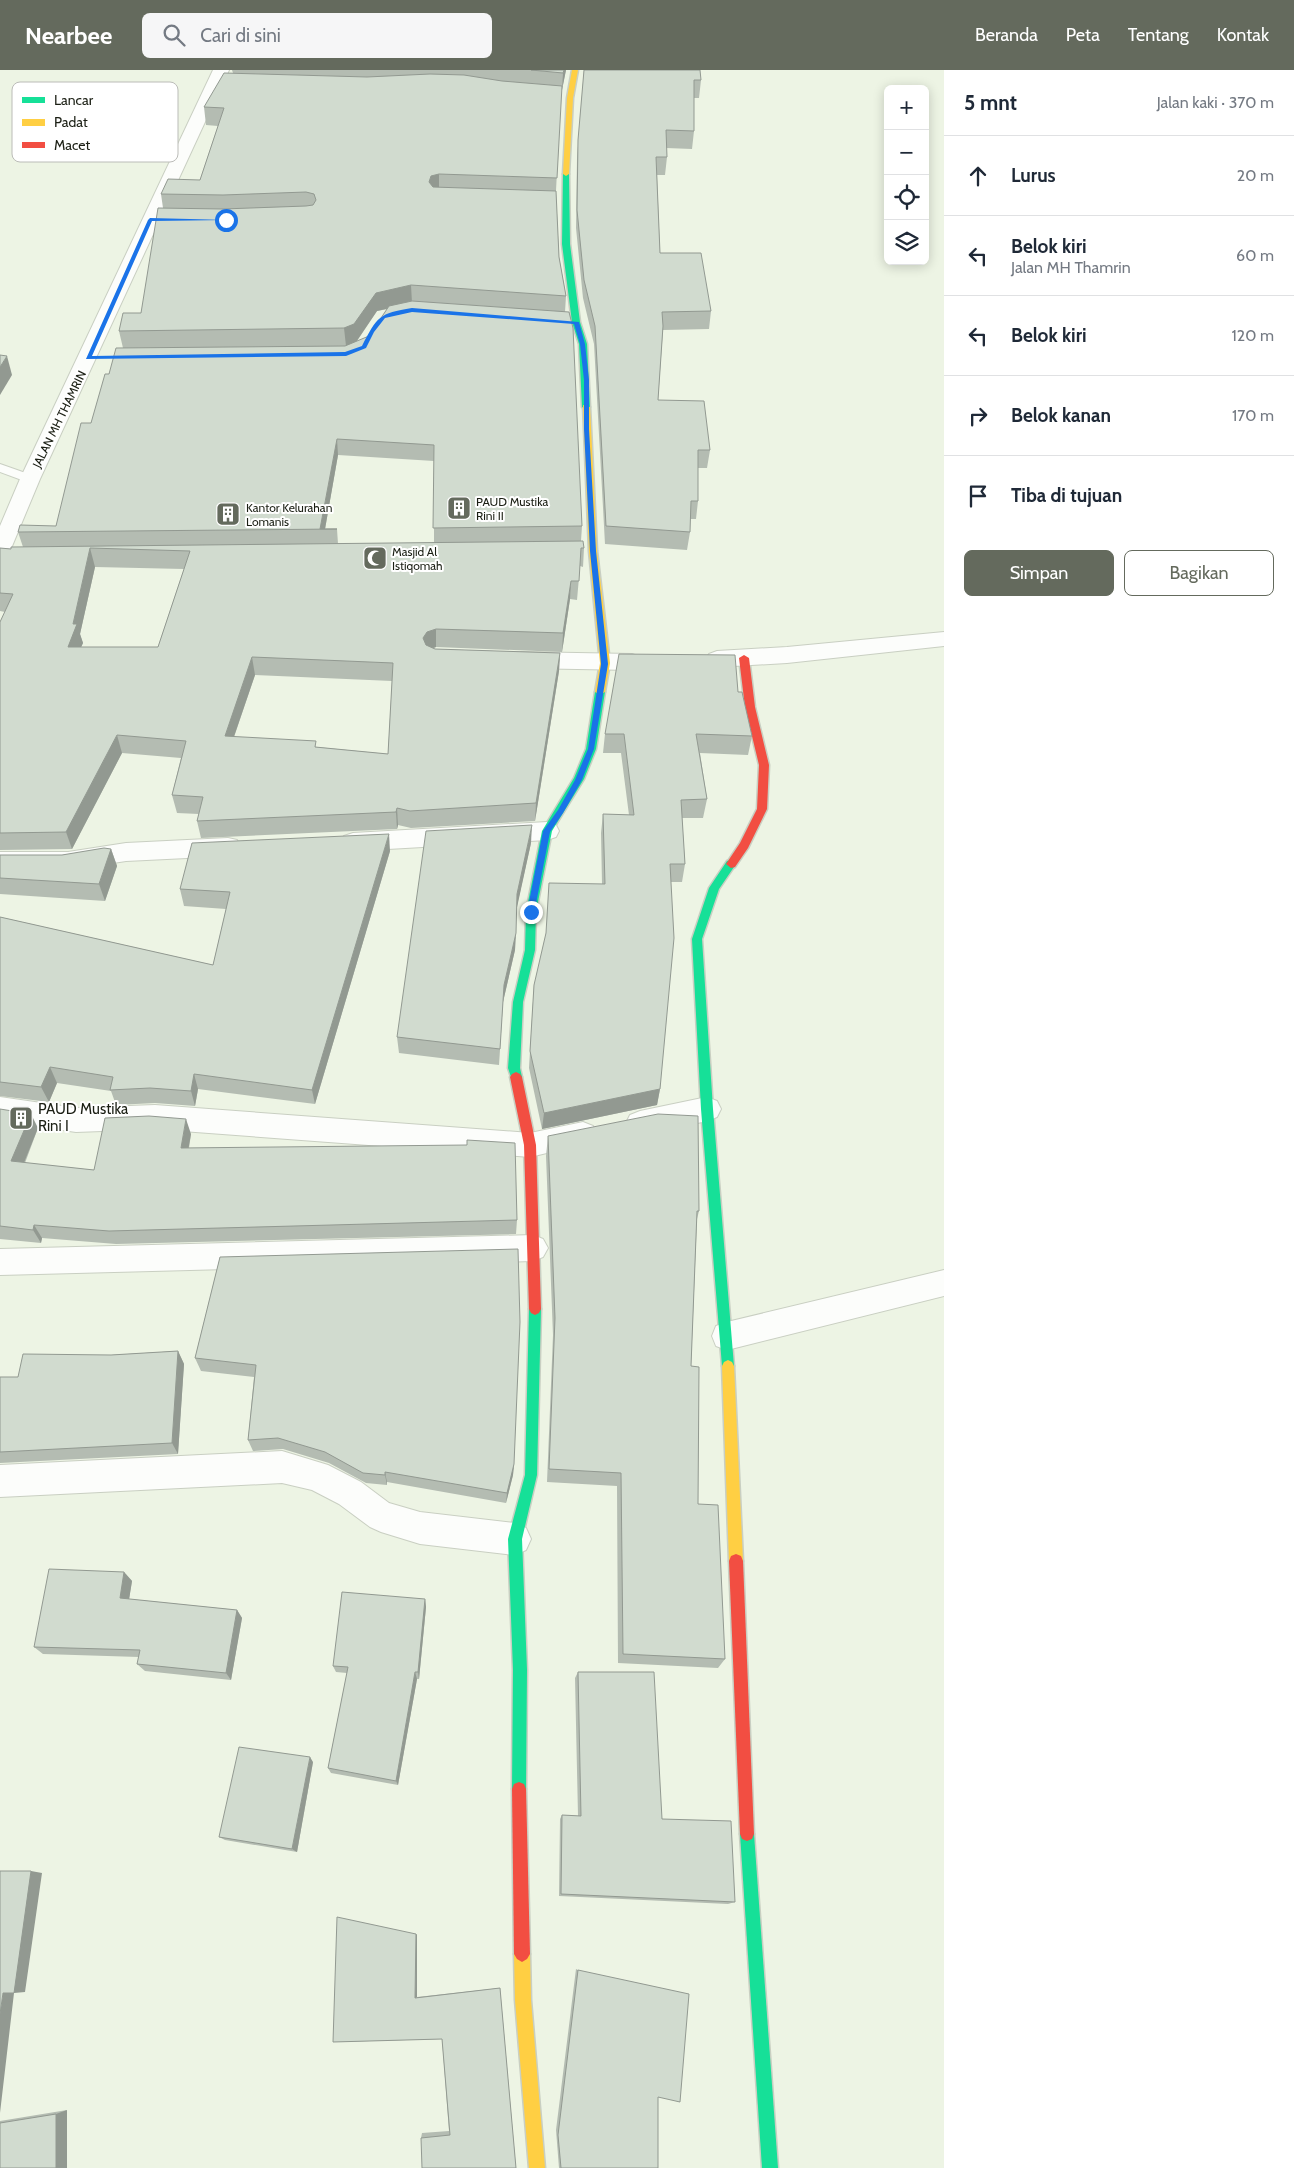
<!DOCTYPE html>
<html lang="id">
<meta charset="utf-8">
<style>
body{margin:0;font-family:Cabin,sans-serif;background:#f6f6f7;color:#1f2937}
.controls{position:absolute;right:15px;top:15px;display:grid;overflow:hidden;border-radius:8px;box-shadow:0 2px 12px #0003}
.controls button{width:45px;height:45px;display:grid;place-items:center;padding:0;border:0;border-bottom:1px solid #e0e1e3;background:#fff;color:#1f2937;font:25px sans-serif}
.stop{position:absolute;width:15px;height:15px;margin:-11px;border:4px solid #1a73e8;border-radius:50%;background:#fff}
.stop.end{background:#1a73e8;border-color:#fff;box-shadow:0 1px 5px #0008}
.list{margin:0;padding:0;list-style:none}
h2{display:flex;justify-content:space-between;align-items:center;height:65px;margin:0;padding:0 20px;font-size:21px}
h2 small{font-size:16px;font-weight:400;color:#747a83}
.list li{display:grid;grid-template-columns:32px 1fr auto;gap:15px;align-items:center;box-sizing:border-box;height:80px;padding:0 20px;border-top:1px solid #e0e1e3}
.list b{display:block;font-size:19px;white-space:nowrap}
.list p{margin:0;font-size:16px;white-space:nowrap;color:#747a83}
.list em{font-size:16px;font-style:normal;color:#747a83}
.actions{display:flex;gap:10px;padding:15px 20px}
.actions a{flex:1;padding:11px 0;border:1px solid #646a5d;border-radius:8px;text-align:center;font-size:18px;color:#646a5d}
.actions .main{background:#646a5d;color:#fff}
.icon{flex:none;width:28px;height:28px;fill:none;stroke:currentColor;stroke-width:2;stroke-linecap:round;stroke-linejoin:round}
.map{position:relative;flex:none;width:944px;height:2098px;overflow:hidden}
header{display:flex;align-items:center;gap:30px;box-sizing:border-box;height:70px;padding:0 25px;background:#646a5d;color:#fff}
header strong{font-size:24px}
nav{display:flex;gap:28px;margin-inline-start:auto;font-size:18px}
.search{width:350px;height:45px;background:#f6f6f7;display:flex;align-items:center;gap:12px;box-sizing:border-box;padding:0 18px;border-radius:8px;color:#747a83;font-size:19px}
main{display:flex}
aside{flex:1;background:#fff}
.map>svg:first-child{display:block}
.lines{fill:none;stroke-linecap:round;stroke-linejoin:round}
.lane-casing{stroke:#c9cfc2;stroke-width:2}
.street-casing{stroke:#c9cfc2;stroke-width:2}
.fast-casing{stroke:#c9cfc2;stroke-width:3}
.slow-casing{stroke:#c9cfc2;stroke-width:3}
.jam-casing{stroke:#c9cfc2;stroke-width:3}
.lane{fill:#fcfdfb;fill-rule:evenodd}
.street{fill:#fcfdfb;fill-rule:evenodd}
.fast{fill:#16e098;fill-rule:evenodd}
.slow{fill:#ffcf43;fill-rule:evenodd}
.jam{fill:#f24e42;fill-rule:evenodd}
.wall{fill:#b4bcb2;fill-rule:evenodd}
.shaded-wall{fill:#929991}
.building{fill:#d1dbcf;stroke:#929991;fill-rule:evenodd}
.route{fill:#1a73e8}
.labels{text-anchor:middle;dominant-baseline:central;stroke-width:4;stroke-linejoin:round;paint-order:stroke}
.far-street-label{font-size:12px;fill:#1b1f14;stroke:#fff}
.far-poi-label{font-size:12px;fill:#1b1f14;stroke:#fff;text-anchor:start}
.poi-label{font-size:15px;fill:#1b1f14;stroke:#fff;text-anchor:start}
.key{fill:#fff;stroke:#bbbcb8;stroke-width:1}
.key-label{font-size:14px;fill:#1b1f14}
</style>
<header>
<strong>Nearbee</strong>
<div class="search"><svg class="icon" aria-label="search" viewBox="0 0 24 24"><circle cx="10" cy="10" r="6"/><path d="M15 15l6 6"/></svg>Cari di sini</div>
<nav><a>Beranda</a><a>Peta</a><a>Tentang</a><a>Kontak</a></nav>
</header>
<main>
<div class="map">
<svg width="944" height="2098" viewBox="0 0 944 2098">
<rect width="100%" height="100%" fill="#edf4e4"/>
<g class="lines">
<!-- lane casing -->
<g class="lane-casing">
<polygon id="lane" points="0,394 34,406 36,409 30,413 0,402"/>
</g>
<!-- street casing -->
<g class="street-casing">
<g id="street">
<polygon points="213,0 229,0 40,409 10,481 7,486 0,488 0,456 20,409"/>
<polygon points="944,562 944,576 787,593 717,597 709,594 706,589 709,584 717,581 787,577"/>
<polygon points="522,582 632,584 640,587 643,592 640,597 632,600 522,598 514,595 511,590 514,585"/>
<polygon points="547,752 556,755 559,761 556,767 547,770 353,781 344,778 341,772 344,766 353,763"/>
<polygon points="228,768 237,770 240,777 237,784 228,786 126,791 68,800 0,800 0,782 68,782 126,773"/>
<polygon points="0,1027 76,1038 155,1035 530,1063 583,1052 593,1056 597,1064 593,1072 530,1087 155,1059 76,1062 0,1051"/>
<polygon points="707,1027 717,1031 721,1039 717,1047 707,1051 640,1065 630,1061 626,1053 630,1045 640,1041"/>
<polygon points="533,1165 543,1169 548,1178 543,1187 533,1191 0,1205 0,1179"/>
<polygon points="944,1200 944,1226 727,1280 716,1276 712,1266 716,1256 727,1252"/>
<polygon points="282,1381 328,1395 361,1412 389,1433 420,1442 515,1453 526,1458 531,1469 526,1480 515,1485 420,1474 381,1462 370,1457 339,1434 312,1420 282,1413 0,1427 0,1395"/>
</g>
</g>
<!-- fast casing -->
<g class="fast-casing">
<g id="fast">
<polygon points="566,102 569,104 570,174 580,252 587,274 590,337 586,339 582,337 579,274 572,252 562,174 563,104"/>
<polygon points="600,619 605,622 596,679 584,709 552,761 536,842 535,880 523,932 520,998 522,1007 520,1010 512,1010 508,998 513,932 525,880 526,842 542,761 574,708 586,679 595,622"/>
<polygon points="731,790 736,794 719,819 702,869 713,1039 734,1296 732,1300 728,1302 724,1300 722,1296 701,1039 692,869 709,818 727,791"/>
<polygon points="535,1233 539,1235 541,1239 537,1405 522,1469 527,1600 526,1719 524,1724 519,1726 514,1724 512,1719 513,1600 508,1469 525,1405 529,1239 531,1235"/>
<polygon points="747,1757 752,1759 754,1764 778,2098 762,2098 740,1764 742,1759"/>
</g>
</g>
<!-- slow casing -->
<g class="slow-casing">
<g id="slow">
<polygon points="572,0 578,0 573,28 569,104 566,106 563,104 567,28"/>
<polygon points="583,335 590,337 597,481 610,593 605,622 600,625 595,622 600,593 589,481"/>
<polygon points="728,1290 732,1292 734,1296 743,1491 741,1496 736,1498 731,1496 729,1491 722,1296 724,1292"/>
<polygon points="522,1876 527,1879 530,1884 531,1930 545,2098 529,2098 515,1930 514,1884 517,1879"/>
</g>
</g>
<!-- jam casing -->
<g class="jam-casing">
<g id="jam">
<polygon points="744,585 749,588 755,637 769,695 767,739 748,778 735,797 731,798 726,794 740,773 757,739 759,695 745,637 739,588"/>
<polygon points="516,1002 520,1004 522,1007 536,1075 541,1239 539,1243 535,1245 531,1243 529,1239 524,1075 510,1007 512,1004"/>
<polygon points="736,1484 741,1486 743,1491 754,1764 752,1769 747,1771 742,1769 740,1764 729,1491 731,1486"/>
<polygon points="519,1712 524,1714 526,1719 530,1884 527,1889 522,1892 517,1889 514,1884 512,1719 514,1714"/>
</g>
</g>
<!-- lane -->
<use href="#lane" class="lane"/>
<!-- street -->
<use href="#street" class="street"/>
<!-- fast -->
<use href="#fast" class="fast"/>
<!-- slow -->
<use href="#slow" class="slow"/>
<!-- jam -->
<use href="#jam" class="jam"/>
</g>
<!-- wall -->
<g class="wall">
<path d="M 232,0 L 566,0 L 562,20 L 561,20 L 556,121 L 559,187 L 566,226 L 565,242 L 582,456 L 581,471 L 584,478 L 583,497 L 580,496 L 577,530 L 570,529 L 562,582 L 436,577 L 434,578 L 435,579 L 560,583 L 559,601 L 535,751 L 411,758 L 398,755 L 397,759 L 201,768 L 197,751 L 199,744 L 177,743 L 172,725 L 181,688 L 122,683 L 72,779 L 0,780 L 0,552 L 5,542 L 0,541 L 0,478 L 11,479 L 23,477 L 18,462 L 56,456 L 91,353 L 109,304 L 123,278 L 119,261 L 141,243 L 163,138 L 161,124 L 200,110 L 218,56 L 206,55 L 204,37 L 233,3 ZM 388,239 L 369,266 L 357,271 L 377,241 ZM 338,385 L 434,391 L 434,473 L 338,474 L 337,459 L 325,459 ZM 95,497 L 184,499 L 158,577 L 81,577 L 83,573 L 80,564 ZM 255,605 L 392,611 L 388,684 L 317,677 L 234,667 Z"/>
<polygon points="584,0 701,10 699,28 694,28 694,61 692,79 666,78 667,87 665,105 657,105 660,183 711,241 709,259 663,260 658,330 710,380 707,398 698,398 698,431 696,449 690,449 690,462 687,480 605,474 594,274 583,228 576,158 577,88"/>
<polygon points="738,622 752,666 748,685 700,683 707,729 703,748 682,748 685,794 682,812 671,812 660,1019 657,1035 542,1059 529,998 534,915 602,814 601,763 603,744 629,745 621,683 603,683 605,664"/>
<polygon points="531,773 516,840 515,880 503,932 499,995 399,983 397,967"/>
<polygon points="111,779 117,796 105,831 0,824 0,785 62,785"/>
<polygon points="390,781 315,1034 198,1019 195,1036 155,1033 116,1035 111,1021 57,1013 49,1032 0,1026 0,847 213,895 226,839 184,836 180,819"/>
<polygon points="0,1039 38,1058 25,1093 94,1100 191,1064 189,1078 517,1150 516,1164 116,1174 42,1168 41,1173 0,1169"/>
<polygon points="548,1066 699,1141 697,1149 691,1296 698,1434 725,1589 718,1598 618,1593 617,1416 547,1412 553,1265 546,1086"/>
<polygon points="220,1187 514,1394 513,1405 506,1433 387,1412 387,1415 366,1413 329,1393 283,1379 253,1381 248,1370 254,1307 201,1301 195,1288"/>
<polygon points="178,1281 184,1294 178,1384 0,1393 0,1307 18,1307 111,1285"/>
<polygon points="124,1502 132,1511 129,1529 237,1540 242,1548 231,1610 145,1601 137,1594 139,1587 43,1584 34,1577"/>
<polygon points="425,1529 426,1537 419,1609 417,1609 398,1715 331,1703 328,1698 347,1603 336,1602 333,1596"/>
<polygon points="578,1602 662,1749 735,1832 728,1834 559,1826 560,1749 562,1745 578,1746 575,1608"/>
<polygon points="313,1692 297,1782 225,1770 219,1767"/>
<polygon points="416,1864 417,1865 417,1927 500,1918 516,2098 421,2068 422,2063 449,2061 442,1969 333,1972"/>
<polygon points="576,1899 578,1900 658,2027 658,2098 559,2098 556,2060"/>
<polygon points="67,2040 0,2098 0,2051"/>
</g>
<!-- shaded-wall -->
<g class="shaded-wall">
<polygon points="564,0 566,0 562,20 563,3"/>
<polygon points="439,104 439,122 431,124 429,112 431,106"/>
<polygon points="411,215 412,233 377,241 356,272 346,276 344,258 376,223"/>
<polygon points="7,286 12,305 0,325 0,297"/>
<polygon points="337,369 338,385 325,459 320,459"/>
<polygon points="90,478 95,497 80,564 83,573 73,595 68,577"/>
<polygon points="571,511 570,529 562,582 563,563"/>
<polygon points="436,559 436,577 427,580 423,568 427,562"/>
<polygon points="560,583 559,601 535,751 536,733"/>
<polygon points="252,587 255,605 228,684 225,666"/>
<polygon points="117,665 122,683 72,779 66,762"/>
<polygon points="397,738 398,755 397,759 396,742"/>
<polygon points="532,755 531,773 516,842 517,824"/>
<polygon points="389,764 390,781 315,1034 312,1020"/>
<polygon points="111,779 117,796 105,831 99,814"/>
<polygon points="516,863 515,880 503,932 499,995 504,915"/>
<polygon points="50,997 57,1013 49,1032 41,1017"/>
<polygon points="194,1004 198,1019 195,1036 191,1021"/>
<polygon points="660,1019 657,1035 542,1059 544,1043"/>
<polygon points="31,1044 38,1058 19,1105 11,1091"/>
<polygon points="186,1049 191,1064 186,1092 181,1078"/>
<polygon points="34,1155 42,1168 41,1173 33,1160"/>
<polygon points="178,1281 184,1294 178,1384 172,1373"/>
<polygon points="514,1394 513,1405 506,1433 507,1423"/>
<polygon points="385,1402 387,1412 387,1415 385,1405"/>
<polygon points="124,1502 132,1511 128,1536 120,1528"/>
<polygon points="425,1529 426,1537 419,1609 418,1602"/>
<polygon points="237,1540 242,1548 231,1610 226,1603"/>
<polygon points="415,1602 417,1609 398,1715 396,1711"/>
<polygon points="310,1687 313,1692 297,1782 292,1779"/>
<polygon points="31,1801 42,1803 25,1922 14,1923 0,2043 0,1944 3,1923"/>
<polygon points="416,1864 417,1865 417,1927 415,1928"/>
<polygon points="67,2040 67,2098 56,2098 56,2044"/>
</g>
<!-- building -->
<g class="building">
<polygon points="531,0 564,0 563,3"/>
<polygon points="584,0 700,0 701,10 694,10 694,61 666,60 667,87 656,87 660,183 701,183 711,241 662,242 663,256 658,330 704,331 710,380 698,380 698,431 691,431 690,462 606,456 595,256 584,210 577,140 578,70"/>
<polygon points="224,3 367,7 430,4 464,5 502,11 562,16 557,108 439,104 431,106 429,112 433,117 556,121 559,187 566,226 411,215 376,223 354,254 344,258 119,261 123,243 141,243 158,138 223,139 306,136 313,135 316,130 314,124 306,122 223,125 161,124 168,109 200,110 224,38 204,37"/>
<polygon points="412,231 569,242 573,258 582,456 433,458 434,375 337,369 320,459 337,459 18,462 20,455 56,456 81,353 91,353 105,304 109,304 116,278 345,276 369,266 389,236"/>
<polygon points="0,285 7,286 0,297"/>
<path d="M 583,471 L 584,478 L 581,478 L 579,511 L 571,511 L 563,563 L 436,559 L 427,562 L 423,568 L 426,575 L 435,579 L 560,583 L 536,733 L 410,741 L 397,738 L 396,742 L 197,751 L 203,727 L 172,725 L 186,671 L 117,665 L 66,762 L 0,763 L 0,552 L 13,524 L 0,523 L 0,478 L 11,479 L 11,477 ZM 90,478 L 190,481 L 158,577 L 68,577 L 77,554 L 73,554 ZM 252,587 L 393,593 L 388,684 L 315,677 L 316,671 L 225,666 Z"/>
<polygon points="619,584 735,585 738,622 742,622 752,666 696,664 707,729 681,730 685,794 670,794 674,868 660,1019 544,1043 530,981 534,915 546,863 549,813 605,814 603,744 634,745 624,664 605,664"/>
<polygon points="532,755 517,824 516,863 504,915 500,979 397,967 426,761"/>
<polygon points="389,764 312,1020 194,1004 191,1021 150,1018 110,1020 113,1007 50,997 41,1017 0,1012 0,847 213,895 230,822 180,819 192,773"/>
<polygon points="104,778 111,779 99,814 0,808 0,785 62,785"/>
<polygon points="0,1039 31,1044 11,1091 94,1100 105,1048 149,1046 186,1049 181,1078 467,1075 467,1070 515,1073 517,1150 109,1161 34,1155 33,1160 0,1156"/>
<polygon points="658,1044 698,1046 699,1141 697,1141 691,1296 699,1297 698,1434 718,1435 725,1589 623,1584 621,1403 549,1399 555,1248 548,1066"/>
<polygon points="518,1179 520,1252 514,1394 507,1423 385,1402 385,1405 363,1403 325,1382 278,1368 248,1370 256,1295 195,1288 220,1187"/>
<polygon points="178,1281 172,1373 0,1382 0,1307 18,1307 23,1284 111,1285"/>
<polygon points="49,1499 124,1502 120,1528 237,1540 226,1603 137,1594 140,1580 34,1577"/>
<polygon points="342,1522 425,1529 418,1602 415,1602 396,1711 328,1698 348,1597 333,1596"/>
<polygon points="578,1602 654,1602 662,1749 731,1751 735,1832 561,1824 562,1745 581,1746"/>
<polygon points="239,1677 310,1687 292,1779 219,1767"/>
<polygon points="0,1801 31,1801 14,1923 3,1923 0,1944"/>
<polygon points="337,1847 416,1864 415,1928 500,1918 516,2098 422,2098 421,2068 450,2065 442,1969 333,1972"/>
<polygon points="578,1900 689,1924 680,2032 658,2027 658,2098 561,2098 558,2065"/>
<polygon points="56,2044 56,2098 0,2098 0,2053"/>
</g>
<!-- route -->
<path class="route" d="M 150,148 L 229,150 L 152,151 L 92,286 L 345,282 L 362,276 C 377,247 379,243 412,238 L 579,252 L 585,274 L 589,310 L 589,359 L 596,481 L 608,594 L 594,679 L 582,710 L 563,743 L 550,762 L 534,844 L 531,845 L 527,842 L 543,761 L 558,740 L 575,710 L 588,679 L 601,594 L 590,481 L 584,359 L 584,310 L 580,274 L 574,254 L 412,242 L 385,248 L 374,262 L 366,278 L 346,286 L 86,289 L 148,150 Z"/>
<!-- icons -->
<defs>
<g id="building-square" transform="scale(1.25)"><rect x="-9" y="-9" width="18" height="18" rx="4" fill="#646a5d" stroke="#fff"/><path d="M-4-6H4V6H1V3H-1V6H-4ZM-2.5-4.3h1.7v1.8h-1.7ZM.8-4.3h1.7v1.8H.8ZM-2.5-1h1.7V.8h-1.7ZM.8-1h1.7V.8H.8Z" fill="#fff"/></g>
<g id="mosque-square" transform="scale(1.25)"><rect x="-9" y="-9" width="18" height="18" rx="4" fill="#646a5d" stroke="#fff"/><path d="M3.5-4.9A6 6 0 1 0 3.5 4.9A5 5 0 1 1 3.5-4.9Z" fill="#fff"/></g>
</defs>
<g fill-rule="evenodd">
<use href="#building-square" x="459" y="438"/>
<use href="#building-square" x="228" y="444"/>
<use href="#mosque-square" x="375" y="488"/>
<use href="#building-square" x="21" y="1048"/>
</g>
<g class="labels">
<!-- far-street labels -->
<g class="far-street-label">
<text transform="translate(59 349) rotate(-64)">JALAN MH THAMRIN</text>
</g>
<!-- far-poi labels -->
<g class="far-poi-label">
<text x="476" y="431">PAUD Mustika<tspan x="476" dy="14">Rini II</tspan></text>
<text x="246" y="437">Kantor Kelurahan<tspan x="246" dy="14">Lomanis</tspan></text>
<text x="392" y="481">Masjid Al<tspan x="392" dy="14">Istiqomah</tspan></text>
</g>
<!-- poi labels -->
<g class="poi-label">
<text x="38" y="1039">PAUD Mustika<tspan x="38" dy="17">Rini I</tspan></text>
</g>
</g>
<!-- legend -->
<rect x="12" y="12" width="166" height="80" rx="8" class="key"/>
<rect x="22" y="27" width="23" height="6" fill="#16e098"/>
<rect x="22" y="49" width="23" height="7" fill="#ffcf43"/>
<rect x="22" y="72" width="23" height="6" fill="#f24e42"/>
<g class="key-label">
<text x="54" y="35">Lancar</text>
<text x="54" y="57">Padat</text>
<text x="54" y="80">Macet</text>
</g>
</svg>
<div class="controls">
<button>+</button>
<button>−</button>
<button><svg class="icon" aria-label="locate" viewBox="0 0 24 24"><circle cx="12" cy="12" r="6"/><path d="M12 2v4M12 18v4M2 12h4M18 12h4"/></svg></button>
<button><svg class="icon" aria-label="layers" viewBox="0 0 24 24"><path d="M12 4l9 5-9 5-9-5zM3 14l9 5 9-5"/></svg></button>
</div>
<div class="stop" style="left:226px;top:150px"></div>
<div class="stop end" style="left:531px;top:842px"></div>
</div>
<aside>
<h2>5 mnt<small>Jalan kaki · 370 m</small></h2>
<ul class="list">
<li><svg class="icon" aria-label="ahead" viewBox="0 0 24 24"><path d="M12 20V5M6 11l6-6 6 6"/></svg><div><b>Lurus</b></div><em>20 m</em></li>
<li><svg class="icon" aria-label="left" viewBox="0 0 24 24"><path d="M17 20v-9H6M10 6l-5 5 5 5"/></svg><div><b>Belok kiri</b><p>Jalan MH Thamrin</p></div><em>60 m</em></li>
<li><svg class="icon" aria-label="left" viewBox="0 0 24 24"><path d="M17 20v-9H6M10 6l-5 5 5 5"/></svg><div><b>Belok kiri</b></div><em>120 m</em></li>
<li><svg class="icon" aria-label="right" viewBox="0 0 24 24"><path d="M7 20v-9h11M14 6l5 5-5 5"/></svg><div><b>Belok kanan</b></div><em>170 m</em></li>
<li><svg class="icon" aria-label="arrive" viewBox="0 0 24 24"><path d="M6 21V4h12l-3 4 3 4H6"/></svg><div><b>Tiba di tujuan</b></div></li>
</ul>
<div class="actions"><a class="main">Simpan</a><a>Bagikan</a></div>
</aside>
</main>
